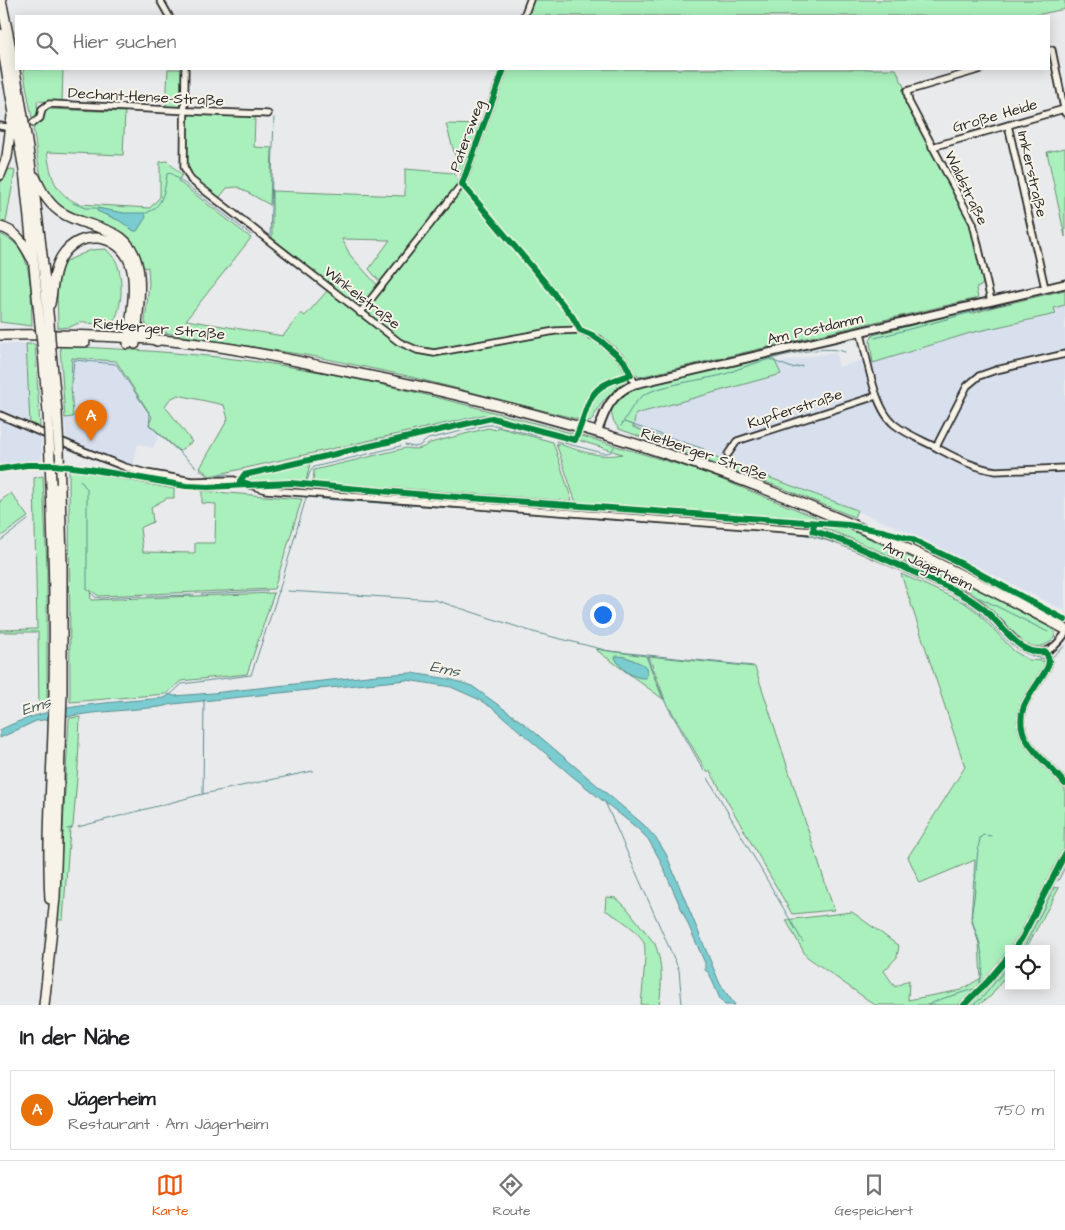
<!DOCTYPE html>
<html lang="de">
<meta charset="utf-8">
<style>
body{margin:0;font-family:"Architects Daughter",sans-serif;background:#f2f2f2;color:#202124}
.controls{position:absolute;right:15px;bottom:15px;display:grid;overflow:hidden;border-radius:0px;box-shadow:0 2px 12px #0003}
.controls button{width:45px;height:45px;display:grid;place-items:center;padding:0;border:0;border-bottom:1px solid #e0e0e0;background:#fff;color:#202124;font:25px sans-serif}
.you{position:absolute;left:602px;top:614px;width:18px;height:18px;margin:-12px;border:4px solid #fff;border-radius:50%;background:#1a73e8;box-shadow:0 0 0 8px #1a73e833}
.badge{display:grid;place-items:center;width:32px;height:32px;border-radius:50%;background:#ea580c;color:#fff;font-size:16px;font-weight:700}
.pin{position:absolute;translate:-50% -41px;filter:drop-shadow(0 1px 2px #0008)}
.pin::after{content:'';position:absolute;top:26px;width:18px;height:15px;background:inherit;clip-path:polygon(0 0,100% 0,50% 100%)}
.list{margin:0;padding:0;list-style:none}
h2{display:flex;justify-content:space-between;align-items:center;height:65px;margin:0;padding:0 20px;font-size:21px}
h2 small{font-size:16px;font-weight:400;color:#757577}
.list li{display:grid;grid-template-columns:32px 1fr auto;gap:15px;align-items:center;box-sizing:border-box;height:80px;margin:0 10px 10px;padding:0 10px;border:1px solid #e0e0e0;border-radius:0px}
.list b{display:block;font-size:19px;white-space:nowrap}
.list p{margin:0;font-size:16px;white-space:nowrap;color:#757577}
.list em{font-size:16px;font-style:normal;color:#757577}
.icon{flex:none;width:28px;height:28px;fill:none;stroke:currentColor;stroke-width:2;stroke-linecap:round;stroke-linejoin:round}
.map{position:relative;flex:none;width:1065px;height:1005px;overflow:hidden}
.search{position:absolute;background:#fff;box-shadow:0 2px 12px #0003;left:15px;right:15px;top:15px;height:55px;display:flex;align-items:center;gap:12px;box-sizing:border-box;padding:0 18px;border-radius:0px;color:#757577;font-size:19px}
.sheet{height:155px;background:#fff}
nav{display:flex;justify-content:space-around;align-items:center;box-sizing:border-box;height:70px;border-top:1px solid #e0e0e0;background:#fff;font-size:14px;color:#757577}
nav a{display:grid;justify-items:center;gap:2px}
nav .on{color:#ea580c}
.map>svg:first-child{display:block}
.built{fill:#d8e0ee}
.green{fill:#a9f0bc;stroke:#6a8e74}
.water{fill:#7accd0;stroke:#5a8c8e}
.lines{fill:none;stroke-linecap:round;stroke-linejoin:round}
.stream{stroke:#5a8c8e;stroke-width:1}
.minor-casing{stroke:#2b2b2b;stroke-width:9}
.tertiary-casing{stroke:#2b2b2b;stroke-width:11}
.primary-casing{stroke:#2b2b2b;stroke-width:12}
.trunk-casing{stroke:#2b2b2b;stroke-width:12}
.minor{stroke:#f7f3e8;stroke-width:5.5}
.tertiary{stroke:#f7f3e8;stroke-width:7}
.primary{stroke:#f7f3e8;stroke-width:9}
.trunk{stroke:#f7f3e8;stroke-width:9}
.trunk-bridge-casing{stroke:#2b2b2b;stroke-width:12;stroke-linecap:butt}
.trunk-bridge{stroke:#f7f3e8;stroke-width:9}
.cycleway-casing{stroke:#f7f3e8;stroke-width:9}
.cycleway{stroke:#00873e;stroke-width:6}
.labels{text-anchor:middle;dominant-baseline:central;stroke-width:4;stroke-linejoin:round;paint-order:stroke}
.street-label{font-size:15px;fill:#2b2b2b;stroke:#f7f3e8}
.water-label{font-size:16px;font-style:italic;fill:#435b5d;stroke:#f7f3e8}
</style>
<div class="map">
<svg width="1065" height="1005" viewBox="0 0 1065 1005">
<rect width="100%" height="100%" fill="#e9eaeb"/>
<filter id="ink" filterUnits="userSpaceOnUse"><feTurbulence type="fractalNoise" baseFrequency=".02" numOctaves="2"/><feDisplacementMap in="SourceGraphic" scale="10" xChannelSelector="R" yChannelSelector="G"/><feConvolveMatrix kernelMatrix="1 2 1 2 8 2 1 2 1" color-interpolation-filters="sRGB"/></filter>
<g filter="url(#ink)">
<path class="built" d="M1065,305v306l-161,-81 -120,-48 -151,-55 2,-13 145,-40 -4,-11 58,-11 2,1 3,14 33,-10 1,6 97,-30 85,-18 -1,-7z
M0,344h26l4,79 -30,-13z
M72,358l41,3 36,55 -2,8 12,12 -6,12 -15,-4 -5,21 -67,-25 -1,-22 8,-1 -2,-32z
M0,418l41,18 1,25 -42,5z"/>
<path class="green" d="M532,0h533v9l-34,7h-505z
M23,69h40l-1,33 -25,-1 1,13 -6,4z
M168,69h14l-1,38h-15z
M507,69h389l9,20 1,14 65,122 13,56 -3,5 -5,2 2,10 -339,79 -5,-5 -8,1 1,8 -24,20 -12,20 -2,1 -186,-47 -86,-18 -164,-26 -6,-5 -2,-4 4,-38 -1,-17 -6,1c-12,-57 -70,-38 -93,-74 -12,-19 -12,-46 -16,-67l8,-4 6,-14 78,3 -2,43 -76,-3c4,25 7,41 32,52l71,4 10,-11v-35l7,-1 15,14 -4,6 73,57 -65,82 97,16 18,-23 4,3 23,-26 32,25 104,-129z
M191,114l64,3 -1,30 18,1 -2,57 -32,-18 -11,1 -8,10c-8,-6 -18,-12 -25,-19 -11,-12 -6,-46 -6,-62z
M446,124l36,1 -20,55z
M1065,148v89l-18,-85z
M9,169l6,2 -9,51 -6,-1v-37z
M405,169l49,4 5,11 -78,99 -12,-14 21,-29 -48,-1 8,16 28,31 -17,22 -89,-70v-47l133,5z
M0,234c7,3 14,7 19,14 14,19 12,55 13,78l-32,-4z
M106,249c3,4 8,8 10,12 8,17 7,52 -6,65l-29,-4 -11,5 -12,1 -1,-41 4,-19 3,-6 27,-12z
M1065,290v15l-11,3 2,6 -86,19 -97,30 -3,-22 3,-6 95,-24 3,3 23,-7z
M26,344h9l5,83 -10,-4z
M60,346c83,4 167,9 249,24 90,16 178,40 266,64l-1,5 -83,-23 -8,-1 -273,61 -10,-8 28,-49 -4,-14 -46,-10 -8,4 -5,7 27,36 -13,9 -30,-27 3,-7 -36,-56 -44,-3 -1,27 2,32 -8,1z
M772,355l9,19 -145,40 -3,13 224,83 -3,7 -72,-29 -163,-59c-14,-17 -7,-27 10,-39z
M497,427l56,15 19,59 -259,-19 1,-12 92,-22c10,2 16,1 24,-5l58,-15 8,2z
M579,435l121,36 128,51 -252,-19 -20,-60c22,7 43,16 66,11l-44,-14z
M310,463l-4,19 -31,-2 -24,2 -3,-4z
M69,469l105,20v9h-7l-16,9 2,15 -13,6 3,24 52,1v-10h20l1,-39 -14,-1v-12l100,8 -28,90 -175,7 -9,-6 1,10 183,-7 -27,81 -66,7 -15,13 -96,8z
M43,476l4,93v138l-8,1 -1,-76h-38v-2l37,-1 -3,-151z
M11,493l17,24 -28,20v-36z
M818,526l30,3 98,44 106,55 3,5 -1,5c-9,10 -19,11 -31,4l-38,-39 -19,-14 -119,-52z
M901,574l64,29 12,9 37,39 15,9 15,1 1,6c-7,12 -22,36 -26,48 -7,26 32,56 46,74l-1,61 -45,85 -35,47 -17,17 -9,6h-83l-69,-49 -20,-36 66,-8 47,34 -2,11 -13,14 11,16 14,-7 -1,20 53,-10 20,-12 -2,-34 -8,-26 4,-58 -55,23 -12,-26 57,-90z
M595,649l51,7 17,43z
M649,656l106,11 79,243 -42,4 -82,-143 -3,1 -42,-72z
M80,717l-2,49 -5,60 -3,4 -7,90h-5l11,-202z
M1052,887l7,1 -30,55 -4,6h-7l7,-10z
M606,897l10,1 10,9 29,37c8,19 7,42 4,61h-18c1,-12 6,-54 3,-62 -7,-15 -26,-25 -39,-33z
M1009,960v11l-18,25 -13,9h-11z"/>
<path class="water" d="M97,208l27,5h21l1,4 -9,14h-3l-14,-10 -23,-10z
M616,656c7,0 11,1 17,4 11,5 16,5 13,18 -13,1 -25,-9 -31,-20z
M412,673l37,6 23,7 54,39 118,100 14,16 8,13 54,130 15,21h-10l-5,-6 -11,-26 -4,-3v-7l-46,-105 -11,-19 -11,-11 -65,-52 -78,-67 -16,-10 -27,-12 -44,-7 -21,2 -213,22 -13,3 -68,6 -56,8 -36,17v-8c49,-26 109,-27 164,-32l4,-2 1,-2 5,2 39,-3 164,-18z"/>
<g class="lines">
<path class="stream" d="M73,203l12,5h11
M146,213c17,-5 19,-24 21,-39l4,-1 80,62
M270,237l4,-119
M945,307l35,-8
M849,330l91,-21
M875,338c64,-16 126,-35 190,-50
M771,360l21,8 10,-2
M644,377l198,-46
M72,383l2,-23 42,4 34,51 -1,10 47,42
M624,422l80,27
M621,426c6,-10 13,-25 23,-31 16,-10 58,-15 78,-20 8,-2 14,-6 22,-8 24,-8 79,-24 101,-15
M556,441l47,12c6,0 9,0 11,-6
M405,445l9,2 5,-1 9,-7 59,-14h8l46,12
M200,470l9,7 19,-3
M242,472l241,-57h10l76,20
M80,480l7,9v100l8,8 5,1 41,-2
M307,481l3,-9 4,-5 87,-21
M307,489v-2
M312,489l157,12
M322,499l145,10
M475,501l98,7
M472,509l19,2
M577,509l57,4
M496,511l6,1
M510,512l6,1
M524,513l6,1
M639,513l69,5
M534,514h6
M569,516l8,1
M712,518l99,8
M597,519l111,7
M717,527l32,2
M816,528c29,9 57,22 85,34 39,17 74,29 104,61
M795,533c40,6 75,25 112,41 19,9 41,16 59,28 30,19 40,52 79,57
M0,541l28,-21
M277,591h3
M288,591l147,9 98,32 76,19 144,15
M201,594l66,-3
M147,596l47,-1
M977,598h3l68,34
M647,656l17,44 40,71
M1052,657l13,-11
M170,695l12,-11 69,-9 28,-84 27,-93
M708,778l95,164
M203,794l1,-94
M605,802l74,168 3,35
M78,827l125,-33 110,-23
M67,829l5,-1
M1058,881l7,-14
M1022,949l5,-8 27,-53
M928,1005l13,-6 36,-11c8,-17 7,-26 3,-44 -2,-9 -7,-17 -8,-26 -1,-6 1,-12 2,-19 2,-21 2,-41 6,-61l3,-3 8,1
M973,1005l10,-8 26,-32"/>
<g class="minor-casing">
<path id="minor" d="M160,0l9,16
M524,16l6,-16
M1049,50h3l13,63
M185,69l-1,98 7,13 208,162 18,8 17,3 121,-22 25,-1 19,9 25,22 11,23
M981,69l-74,22 2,11 64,121 18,78
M33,123l7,-5 2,-9 7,-5c73,3 145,8 219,10
M1008,125l37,163
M0,126l6,1
M932,147l132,-38
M360,313l102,-129 42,-115
M861,333c6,25 13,76 34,92 13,10 29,16 44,24 19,10 36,19 57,22l69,-3
M0,415l84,36 41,16 21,6 46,8 42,-1 32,10 547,41 30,10 120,53 18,12 40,40c20,12 31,6 44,-12
M936,447l31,-61 12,-10 17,-6 69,-16
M728,454l9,-13 139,-45
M1046,652l3,8 -1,6c-7,14 -18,26 -24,40 -13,35 23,54 41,78
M1014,949l8,-11 43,-84
M964,1005l24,-24 21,-25"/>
</g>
<g class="tertiary-casing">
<path id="tertiary" d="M597,433c8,-23 14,-40 38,-49l430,-100"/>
</g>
<g class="primary-casing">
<path id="primary" d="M0,335c71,-1 142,1 213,11 44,6 88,16 132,25 172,33 343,83 504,152 74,31 145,68 216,106
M43,341l42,1
M44,1005l4,-37"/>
</g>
<g class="trunk-casing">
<path id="trunk" d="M1,0c23,107 38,214 48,323
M0,34l24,136 16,154
M0,175l7,-18 5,-41
M35,177c6,13 12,25 24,34 30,21 71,11 79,57 4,20 -1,55 -3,76
M0,227c17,4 24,17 32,32
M50,304c3,-16 3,-34 12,-48 17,-27 57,-23 68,7 8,23 0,57 -2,81
M137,325l9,11 11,5
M51,352l6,60
M43,353l5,59
M50,899c-3,-56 1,-111 3,-167 3,-83 1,-165 -2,-248
M48,968l7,-71 7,-205v-128l-3,-113"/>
</g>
<use href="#minor" class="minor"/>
<use href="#tertiary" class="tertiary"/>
<use href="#primary" class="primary"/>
<use href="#trunk" class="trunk"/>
<g class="trunk-bridge-casing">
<path id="trunk-bridge" d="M49,323l2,29
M40,324l3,29
M48,412l3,72
M57,412l2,39"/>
</g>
<use href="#trunk-bridge" class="trunk-bridge"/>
<g class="cycleway-casing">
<path id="cycleway" d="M0,469l27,-4h28l34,4 97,17 22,1 82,-4 126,11 432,31 34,6 29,8 49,24 105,57
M249,484l-9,-3 4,-6 243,-56 5,-1 83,22c17,-39 8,-53 56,-65l-7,-14 -22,-19 -10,-7 -12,-5 -8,-14 -24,-30 -86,-102 42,-115
M814,523l-1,8c33,9 64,25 96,39 24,11 50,20 71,36 21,15 36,50 66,46l3,8 -1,6c-7,14 -18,26 -24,40 -13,35 23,54 41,78
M1014,949l8,-11 43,-84
M964,1005l24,-24 21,-25"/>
</g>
<use href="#cycleway" class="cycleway"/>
</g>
</g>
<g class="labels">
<g class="street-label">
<text transform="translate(146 97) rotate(3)">Dechant-Hense-Straße</text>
<text transform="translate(995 116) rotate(-16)">Große Heide</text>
<text transform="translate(467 136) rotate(-70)">Patersweg</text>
<text transform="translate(1032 174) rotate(77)">Imkerstraße</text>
<text transform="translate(966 188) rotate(64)">Waldstraße</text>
<text transform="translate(362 298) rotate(38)">Winkelstraße</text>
<text transform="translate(159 329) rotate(5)">Rietberger Straße</text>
<text transform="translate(815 329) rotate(-13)">Am Postdamm</text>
<text transform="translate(795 409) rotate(-18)">Kupferstraße</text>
<text transform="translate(704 454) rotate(19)">Rietberger Straße</text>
<text transform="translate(928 566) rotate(25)">Am Jägerheim</text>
</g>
<g class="water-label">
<text transform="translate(445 669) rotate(12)">Ems</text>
<text transform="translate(36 706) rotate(-17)">Ems</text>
</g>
</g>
</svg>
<div class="controls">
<button><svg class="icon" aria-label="locate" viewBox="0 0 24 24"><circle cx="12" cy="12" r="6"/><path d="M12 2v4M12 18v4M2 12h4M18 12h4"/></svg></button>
</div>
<div class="you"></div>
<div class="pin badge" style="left:91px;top:441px;background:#e8710a">A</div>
<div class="search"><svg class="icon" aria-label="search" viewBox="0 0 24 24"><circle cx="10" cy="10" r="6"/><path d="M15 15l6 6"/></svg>Hier suchen</div>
</div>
<section class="sheet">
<h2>In der Nähe<small></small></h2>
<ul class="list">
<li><span class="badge" style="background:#e8710a">A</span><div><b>Jägerheim</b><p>Restaurant · Am Jägerheim</p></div><em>750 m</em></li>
</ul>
</section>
<nav>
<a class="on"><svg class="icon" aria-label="map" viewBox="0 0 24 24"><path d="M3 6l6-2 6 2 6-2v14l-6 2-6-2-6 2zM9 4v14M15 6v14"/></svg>Karte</a>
<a><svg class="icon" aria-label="directions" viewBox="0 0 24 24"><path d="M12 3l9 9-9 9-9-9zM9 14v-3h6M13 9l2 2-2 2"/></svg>Route</a>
<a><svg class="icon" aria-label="saved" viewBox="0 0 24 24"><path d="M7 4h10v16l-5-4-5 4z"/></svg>Gespeichert</a>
</nav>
